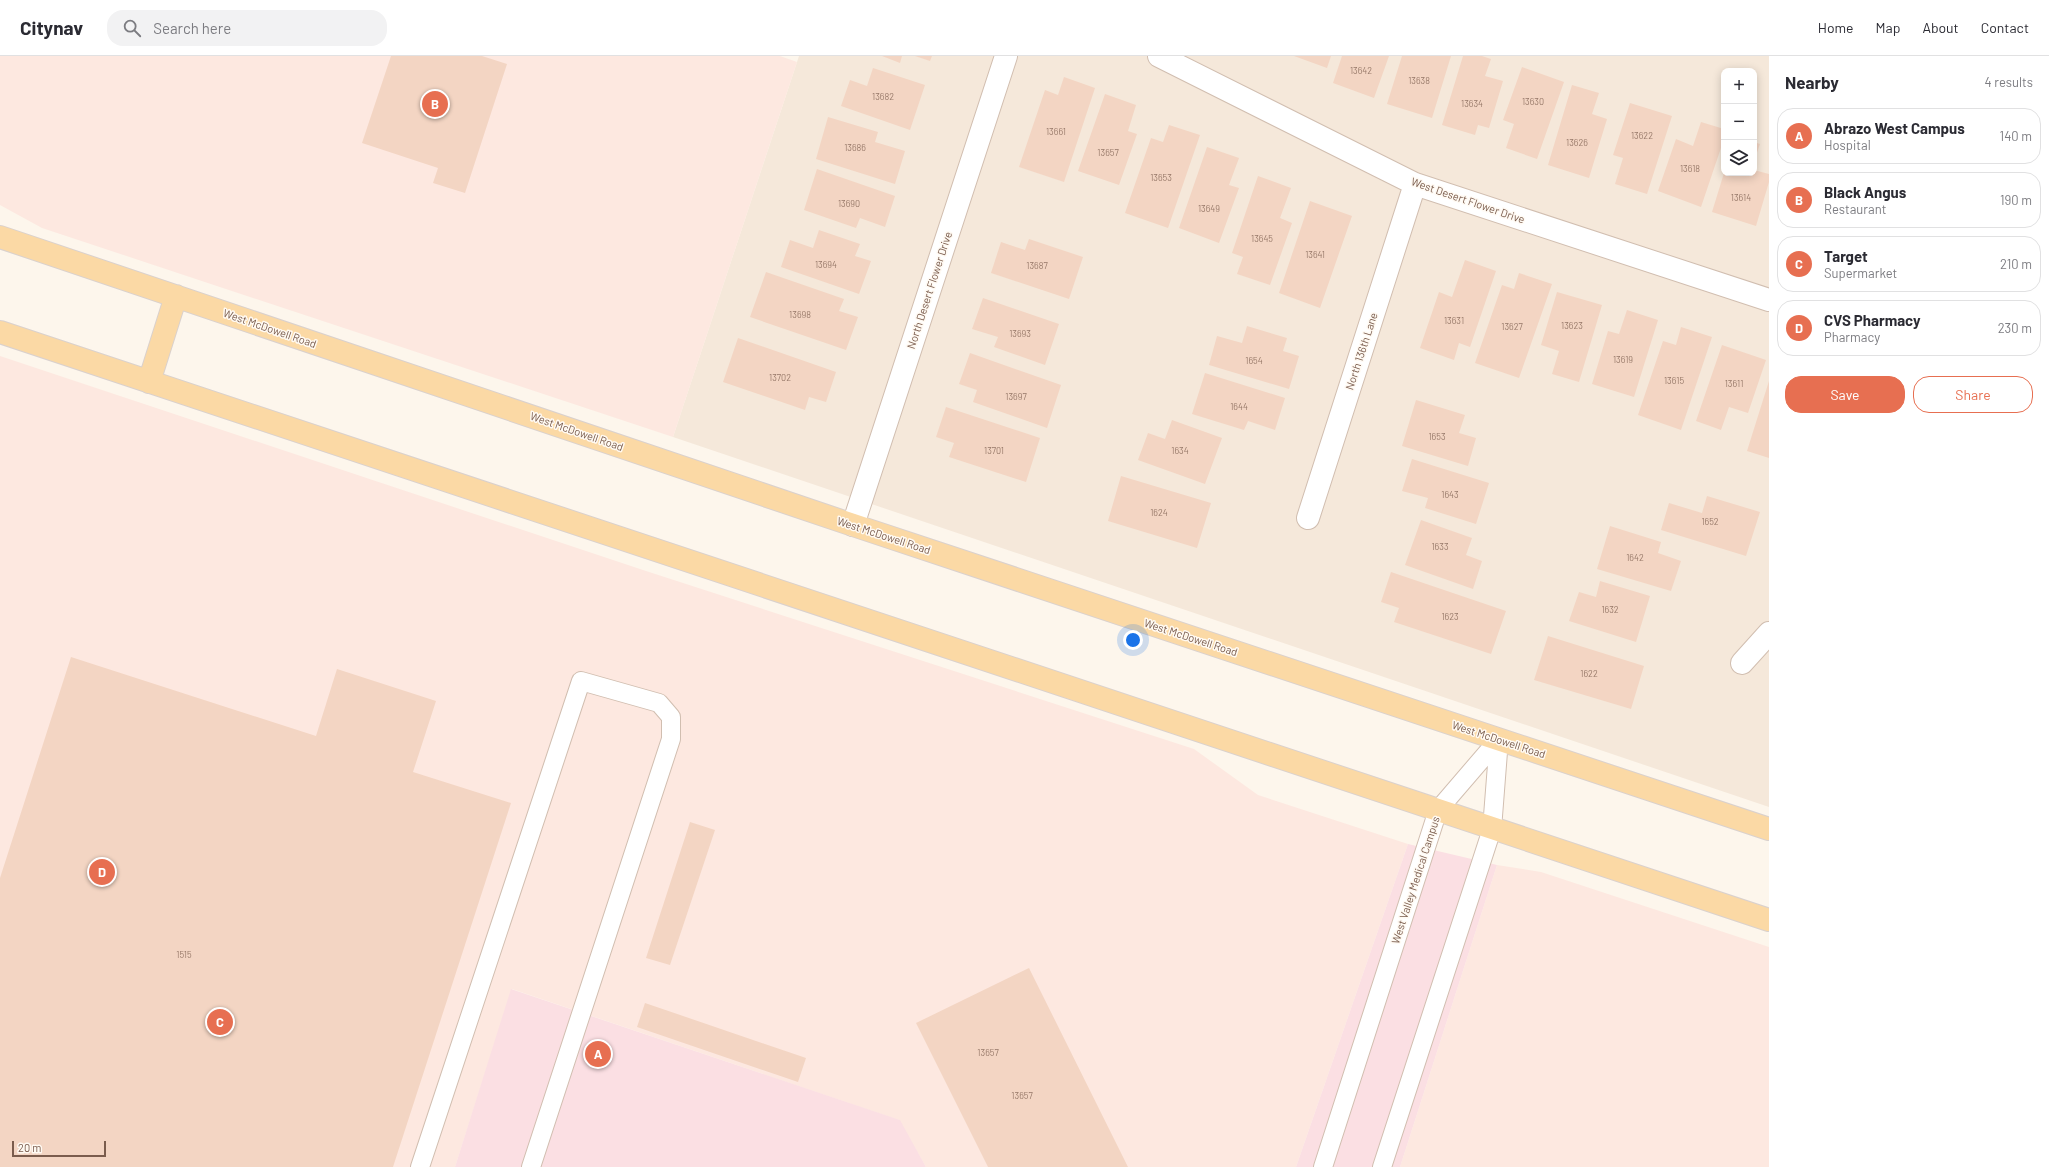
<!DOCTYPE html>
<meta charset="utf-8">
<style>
body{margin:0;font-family:Barlow,sans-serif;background:#f2f2f3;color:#2b2b33}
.controls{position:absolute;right:12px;top:12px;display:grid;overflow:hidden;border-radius:8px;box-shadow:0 2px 10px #0003}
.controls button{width:36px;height:36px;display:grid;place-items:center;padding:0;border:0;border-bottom:1px solid #e1e1e2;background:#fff;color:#2b2b33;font:20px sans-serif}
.scale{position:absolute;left:12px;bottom:10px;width:94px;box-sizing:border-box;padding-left:4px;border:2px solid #7a5c4d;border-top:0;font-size:11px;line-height:14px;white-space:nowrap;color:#7a5c4d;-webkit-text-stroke:3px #fffaf3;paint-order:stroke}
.you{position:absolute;left:1133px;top:584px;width:14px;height:14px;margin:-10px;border:3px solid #fff;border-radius:50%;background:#1a73e8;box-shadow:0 0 0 6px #1a73e833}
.badge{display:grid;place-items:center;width:26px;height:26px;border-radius:50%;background:#e76f51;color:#fff;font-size:13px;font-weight:700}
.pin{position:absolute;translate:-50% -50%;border:2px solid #fff;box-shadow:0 1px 4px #0006}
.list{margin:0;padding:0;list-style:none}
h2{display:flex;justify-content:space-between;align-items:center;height:52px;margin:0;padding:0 16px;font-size:17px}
h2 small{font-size:13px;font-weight:400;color:#7c7c81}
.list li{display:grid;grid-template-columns:26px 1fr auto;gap:12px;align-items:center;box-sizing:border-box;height:56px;margin:0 8px 8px;padding:0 8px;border:1px solid #e1e1e2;border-radius:16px}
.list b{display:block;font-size:15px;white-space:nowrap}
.list p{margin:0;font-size:13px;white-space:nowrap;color:#7c7c81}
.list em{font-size:13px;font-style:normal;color:#7c7c81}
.actions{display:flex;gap:8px;padding:12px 16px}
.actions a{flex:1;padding:9px 0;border:1px solid #e76f51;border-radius:16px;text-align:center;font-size:14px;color:#e76f51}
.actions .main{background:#e76f51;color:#fff}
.icon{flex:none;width:22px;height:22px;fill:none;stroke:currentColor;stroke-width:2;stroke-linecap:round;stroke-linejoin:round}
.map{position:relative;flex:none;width:1769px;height:1111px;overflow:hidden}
header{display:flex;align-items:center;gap:24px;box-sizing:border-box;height:56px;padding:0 20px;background:#fff;border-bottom:1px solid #e1e1e2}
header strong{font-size:19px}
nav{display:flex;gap:22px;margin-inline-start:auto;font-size:14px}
.search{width:280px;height:36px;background:#f2f2f3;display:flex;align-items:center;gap:10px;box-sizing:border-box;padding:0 14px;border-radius:16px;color:#7c7c81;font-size:15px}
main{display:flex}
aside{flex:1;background:#fff}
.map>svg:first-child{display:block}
.residential{fill:#f5e8da;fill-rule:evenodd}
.commercial{fill:#fde8e0}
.medical{fill:#fbdfe3}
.building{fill:#f3d5c3}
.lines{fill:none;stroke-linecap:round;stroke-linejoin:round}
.service-casing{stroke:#d1beb0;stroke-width:20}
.minor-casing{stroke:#d1beb0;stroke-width:24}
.primary-casing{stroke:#dad1cd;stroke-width:24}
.service{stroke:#fff;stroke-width:18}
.minor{stroke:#fff;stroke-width:22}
.primary{stroke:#fbd9a5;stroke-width:22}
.labels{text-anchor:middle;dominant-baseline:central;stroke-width:3;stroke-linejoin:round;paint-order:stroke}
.number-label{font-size:9px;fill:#987a6a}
.street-label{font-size:11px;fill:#7a5c4d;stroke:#fffaf3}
</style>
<header>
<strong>Citynav</strong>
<div class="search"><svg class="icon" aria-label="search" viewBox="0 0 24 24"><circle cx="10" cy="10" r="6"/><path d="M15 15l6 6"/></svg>Search here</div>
<nav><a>Home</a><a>Map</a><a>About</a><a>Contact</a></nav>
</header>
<main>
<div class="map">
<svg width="1769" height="1111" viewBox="0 0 1769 1111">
<rect width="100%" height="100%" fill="#fdf6ec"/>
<path class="residential" d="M799,0h970v751l-1096,-370zM1724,15h30v102h-30z"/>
<path class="commercial" d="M0,0h780l17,6 -124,375 -631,-209 -42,-23z
M0,300l646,215 548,178 64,46 150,49 -112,323h-370l-27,-47 -387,-131 -57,178h-455z
M1497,809l44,7 228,75v220h-369z"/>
<path class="medical" d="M1408,788l89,21 -97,302h-104z
M511,933l389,131 26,47h-471z"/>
<path class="building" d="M391,0h91l25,8 -42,129 -32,-10 5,-15 -76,-25z
M882,0h20l-2,7z
M915,0h17l-2,5z
M1294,0h37l-4,12z
M1342,0h47l-15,42 -41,-15z
M1402,0h49l-19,62 -45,-14z
M1463,0h19l9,3 -6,17 18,5 -14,47 -11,-3 -3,10 -33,-10z
M1522,11l42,15 -27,77 -31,-11 8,-24 -11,-4z
M873,12l52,17 -15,45 -69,-24 9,-26 17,6z
M1064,21l31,11 -31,94 -45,-15 26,-77 13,5z
M1572,29l27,8 -7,21 15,5 -18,59 -41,-13z
M1105,38l31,11 -8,26 9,3 -18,51 -41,-14z
M1630,47l42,13 -25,78 -32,-10 8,-26 -10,-3z
M828,61l50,15 -3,10 30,9 -10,33 -79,-25z
M1701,66l23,7v10l-23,68 -43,-16 18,-52 17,7z
M1169,69l31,10 -32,93 -43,-15 26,-75 12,4z
M1754,86l6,2 -6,17z
M1207,91l32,11 -10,27 10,3 -20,55 -40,-15z
M817,113l78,27 -10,31 -25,-9 -4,10 -52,-18z
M1754,114l15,4v8l-13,44 -44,-14 12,-39h30z
M1258,120l33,12 -11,30 12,5 -22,62 -33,-11 6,-17 -11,-4z
M1310,145l42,15 -32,92 -41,-15z
M819,174l41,14 -5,12 16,5 -12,33 -78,-27 9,-27 23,8z
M1029,183l54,18 -14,42 -78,-26 10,-31 24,8z
M1465,204l31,11 -26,76 -11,-4 -5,17 -34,-12 19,-56 13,5z
M766,216l78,27 -5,12 19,6 -12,33 -96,-33z
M1519,217l33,11 -33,94 -44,-15 27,-78 12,4z
M1557,236l45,13 -23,77 -27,-8 7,-23 -18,-6z
M983,242l76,26 -14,41 -51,-18 4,-10 -26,-8z
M1627,254l31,10 -24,77 -42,-13 16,-53 11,3z
M1247,270l40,12 -4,13 16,5 -10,33 -80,-24 8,-29 25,7z
M1681,271l31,10 -31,93 -43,-15 25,-74 13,4z
M738,282l98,34 -10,30 -17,-5 -4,13 -82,-28z
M1722,289l44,15 -18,53 -19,-6 -8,23 -25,-9z
M970,297l91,32 -14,43 -74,-26 4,-12 -18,-6z
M1205,317l80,25 -10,32 -27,-9 -4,9 -52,-16z
M1769,325v77l-22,-7z
M1416,344l49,15 -6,18 17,5 -8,28 -66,-20z
M946,351l94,31 -14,44 -77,-25 5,-14 -18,-6z
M1172,364l50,18 -17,46 -67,-24 10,-27 17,6z
M1412,403l77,24 -13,41 -51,-16 3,-10 -26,-7z
M1121,420l90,27 -14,45 -89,-27z
M1707,440l53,16 -14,44 -85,-26 8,-27 33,10z
M1421,464l51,18 -6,17 16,6 -9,28 -68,-24z
M1610,470l51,16 -3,11 23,8 -10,30 -74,-22z
M1391,516l115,39 -15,43 -97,-32 5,-14 -18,-6z
M1600,525l50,15 -14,46 -67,-21 10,-29 17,5z
M1548,580l96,30 -13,43 -97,-29z
M71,601l245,79 21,-67 99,32 -23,71 98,31 -118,364h-393v-289z
M690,766l25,8 -45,135 -24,-7z
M1029,912l99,199h-140l-72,-144z
M645,947l161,55 -8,24 -161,-55z"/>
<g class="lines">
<g class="service-casing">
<path id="service" d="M420,1111l161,-486 78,22 12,14v22l-140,428
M1323,1111l115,-357 61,-71
M1382,1111l110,-338 7,-90"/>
</g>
<g class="minor-casing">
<path id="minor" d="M1159,0l256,128 354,116
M1308,462l107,-334
M853,469l153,-469
M1742,607l27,-30"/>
</g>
<g class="primary-casing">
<path id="primary" d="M0,181l853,288 916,304
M0,276l1769,588
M149,326l27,-86"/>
</g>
<use href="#service" class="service"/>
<use href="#minor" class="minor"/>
<use href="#primary" class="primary"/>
</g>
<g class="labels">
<g class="number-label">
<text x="1361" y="14">13642</text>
<text x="1419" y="24">13638</text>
<text x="883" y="40">13682</text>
<text x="1533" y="45">13630</text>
<text x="1472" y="47">13634</text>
<text x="1056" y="75">13661</text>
<text x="1642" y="79">13622</text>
<text x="1577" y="86">13626</text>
<text x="855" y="91">13686</text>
<text x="1108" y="96">13657</text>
<text x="1690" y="112">13618</text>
<text x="1161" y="121">13653</text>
<text x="1741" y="141">13614</text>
<text x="849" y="147">13690</text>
<text x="1209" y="152">13649</text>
<text x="1262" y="182">13645</text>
<text x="1315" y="198">13641</text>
<text x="826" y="208">13694</text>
<text x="1037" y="209">13687</text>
<text x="800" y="258">13698</text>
<text x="1454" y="264">13631</text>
<text x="1572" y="269">13623</text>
<text x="1512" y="270">13627</text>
<text x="1020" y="277">13693</text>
<text x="1623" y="303">13619</text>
<text x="1254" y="304">1654</text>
<text x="780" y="321">13702</text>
<text x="1674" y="324">13615</text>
<text x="1734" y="327">13611</text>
<text x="1016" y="340">13697</text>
<text x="1239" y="350">1644</text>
<text x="1437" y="380">1653</text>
<text x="994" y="394">13701</text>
<text x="1180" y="394">1634</text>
<text x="1450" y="438">1643</text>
<text x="1159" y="456">1624</text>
<text x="1710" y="465">1652</text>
<text x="1440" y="490">1633</text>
<text x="1635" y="501">1642</text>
<text x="1610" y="553">1632</text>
<text x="1450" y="560">1623</text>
<text x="1589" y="617">1622</text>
<text x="184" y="898">1515</text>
<text x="988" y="996">13657</text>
<text x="1022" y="1039">13657</text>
</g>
<g class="street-label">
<text transform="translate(1468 144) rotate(19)">West Desert Flower Drive</text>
<text transform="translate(929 234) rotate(-72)">North Desert Flower Drive</text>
<text transform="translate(270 272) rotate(19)">West McDowell Road</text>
<text transform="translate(1361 295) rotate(-72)">North 136th Lane</text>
<text transform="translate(577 375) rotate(19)">West McDowell Road</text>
<text transform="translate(884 479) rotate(18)">West McDowell Road</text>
<text transform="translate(1191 581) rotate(18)">West McDowell Road</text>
<text transform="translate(1499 683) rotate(18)">West McDowell Road</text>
<text transform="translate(1415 824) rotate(-72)">West Valley Medical Campus</text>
</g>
</g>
</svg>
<div class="controls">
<button>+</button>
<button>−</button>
<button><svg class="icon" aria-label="layers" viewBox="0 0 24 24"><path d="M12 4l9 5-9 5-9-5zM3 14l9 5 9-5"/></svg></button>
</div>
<div class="scale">20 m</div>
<div class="you"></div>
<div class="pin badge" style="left:598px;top:998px">A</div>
<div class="pin badge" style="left:435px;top:48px">B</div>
<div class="pin badge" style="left:220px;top:966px">C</div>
<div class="pin badge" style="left:102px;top:816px">D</div>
</div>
<aside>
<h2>Nearby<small>4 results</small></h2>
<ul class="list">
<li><span class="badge">A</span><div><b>Abrazo West Campus</b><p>Hospital</p></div><em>140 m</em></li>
<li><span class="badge">B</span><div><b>Black Angus</b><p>Restaurant</p></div><em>190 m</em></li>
<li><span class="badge">C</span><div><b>Target</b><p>Supermarket</p></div><em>210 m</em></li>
<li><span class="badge">D</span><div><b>CVS Pharmacy</b><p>Pharmacy</p></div><em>230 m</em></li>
</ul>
<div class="actions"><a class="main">Save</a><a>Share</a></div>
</aside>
</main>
